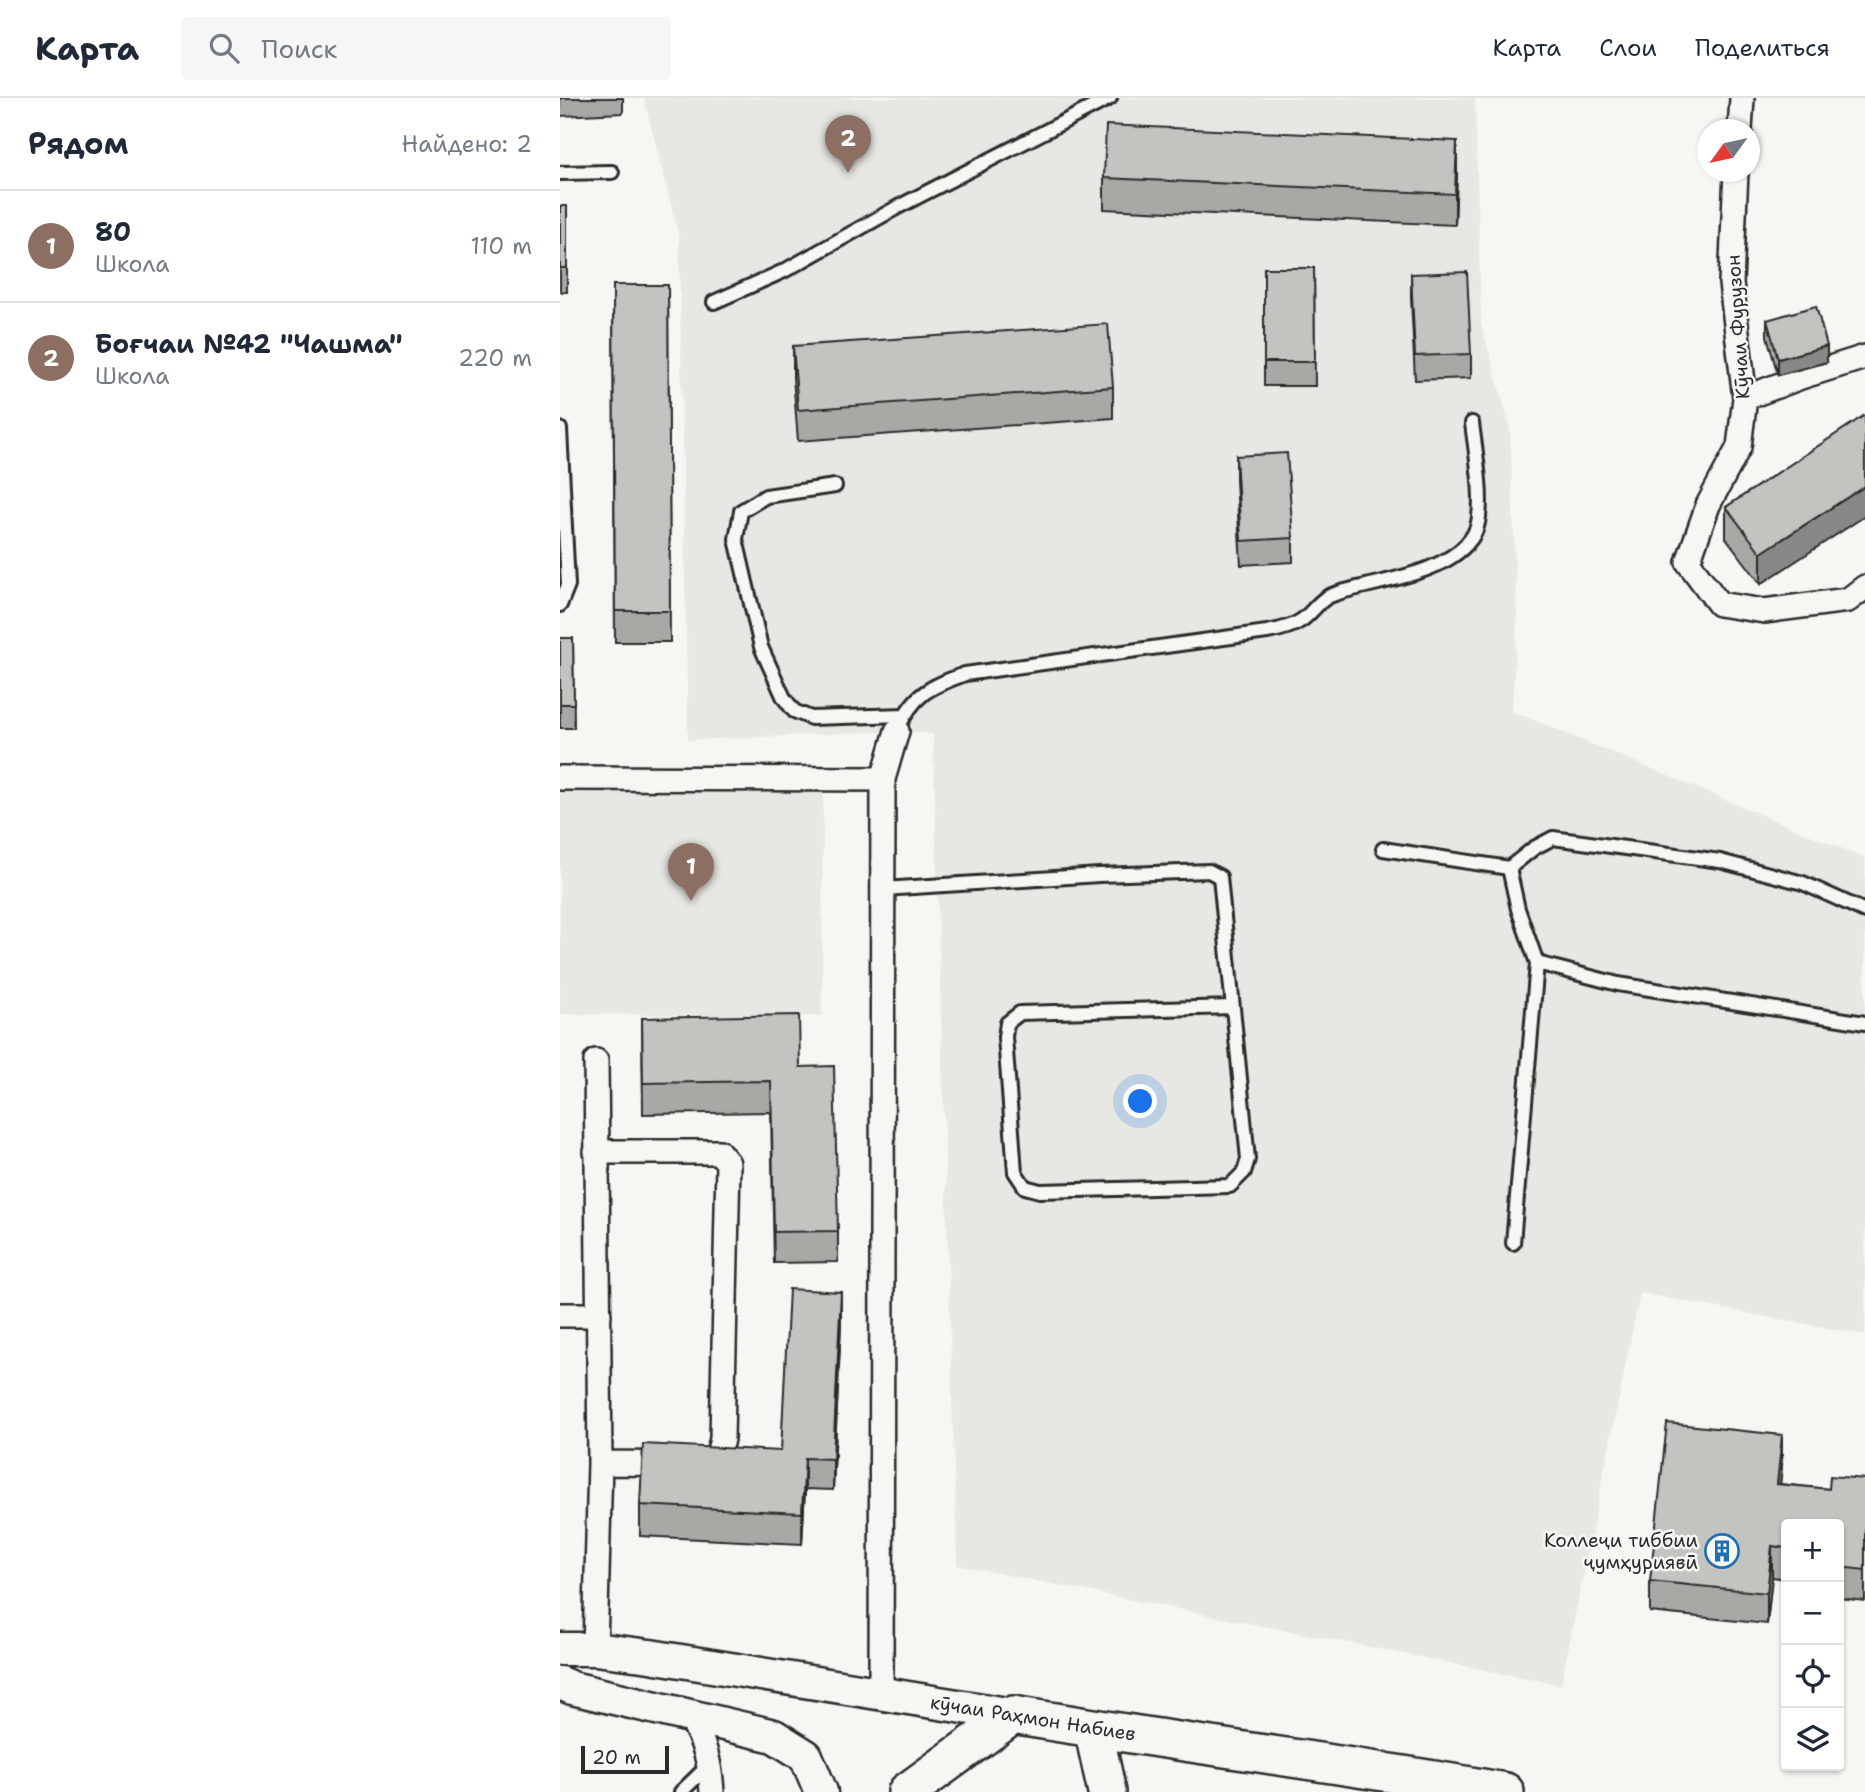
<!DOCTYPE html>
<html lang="ru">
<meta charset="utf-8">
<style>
body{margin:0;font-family:"Shantell Sans",sans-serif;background:#f6f6f7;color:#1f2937}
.controls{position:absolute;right:21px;bottom:21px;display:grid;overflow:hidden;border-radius:7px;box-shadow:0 2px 5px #0004}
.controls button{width:63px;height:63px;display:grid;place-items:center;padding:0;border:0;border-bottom:2px solid #e0e1e3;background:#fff;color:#1f2937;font:35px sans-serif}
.compass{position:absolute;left:1137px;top:21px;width:63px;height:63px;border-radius:50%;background:#fff;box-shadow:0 2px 5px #0004;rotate:237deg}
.scale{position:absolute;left:21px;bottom:18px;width:88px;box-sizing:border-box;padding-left:7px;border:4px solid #2b2b2b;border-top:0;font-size:19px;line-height:24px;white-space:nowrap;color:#2b2b2b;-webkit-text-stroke:5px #f6f6f2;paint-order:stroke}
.you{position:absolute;left:581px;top:1004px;width:24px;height:24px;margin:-18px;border:5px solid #fff;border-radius:50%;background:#1a73e8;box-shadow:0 0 0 10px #1a73e833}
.badge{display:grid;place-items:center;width:46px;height:46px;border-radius:50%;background:#b45309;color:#fff;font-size:23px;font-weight:700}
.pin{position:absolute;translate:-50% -58px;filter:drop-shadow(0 2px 4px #0008)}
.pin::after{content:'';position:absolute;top:37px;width:24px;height:21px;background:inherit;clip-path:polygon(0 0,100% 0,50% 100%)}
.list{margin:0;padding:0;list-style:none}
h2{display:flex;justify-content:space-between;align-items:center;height:91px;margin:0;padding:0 28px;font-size:30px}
h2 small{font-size:23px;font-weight:400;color:#747a83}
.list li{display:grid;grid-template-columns:46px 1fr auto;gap:21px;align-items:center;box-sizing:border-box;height:112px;padding:0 28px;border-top:2px solid #e0e1e3}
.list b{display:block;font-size:26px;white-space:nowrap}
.list p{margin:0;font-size:23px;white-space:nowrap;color:#747a83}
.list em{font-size:23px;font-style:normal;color:#747a83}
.icon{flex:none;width:38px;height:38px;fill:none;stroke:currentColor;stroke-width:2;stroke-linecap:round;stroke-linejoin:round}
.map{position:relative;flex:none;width:1305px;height:1694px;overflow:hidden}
header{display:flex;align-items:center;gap:42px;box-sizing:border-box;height:98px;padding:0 35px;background:#fff;border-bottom:2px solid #e0e1e3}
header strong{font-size:33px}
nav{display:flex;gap:38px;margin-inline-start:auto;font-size:24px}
.search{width:490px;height:63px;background:#f6f6f7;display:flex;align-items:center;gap:18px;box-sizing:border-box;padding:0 24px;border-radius:7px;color:#747a83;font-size:26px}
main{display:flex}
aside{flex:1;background:#fff}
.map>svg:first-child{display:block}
.built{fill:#e7e7e3}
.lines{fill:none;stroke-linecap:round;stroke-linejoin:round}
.lane-casing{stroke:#2b2b2b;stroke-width:18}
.street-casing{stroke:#2b2b2b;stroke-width:28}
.secondary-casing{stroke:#2b2b2b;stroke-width:37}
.primary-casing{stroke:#2b2b2b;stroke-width:42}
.lane{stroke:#f6f6f2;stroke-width:12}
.street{stroke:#f6f6f2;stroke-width:23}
.secondary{stroke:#f6f6f2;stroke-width:32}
.primary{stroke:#f6f6f2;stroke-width:37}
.wall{fill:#a8a8a5;stroke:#2b2b2b;stroke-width:2}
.shaded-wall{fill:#888886;stroke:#2b2b2b;stroke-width:2}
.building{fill:#c3c3c0;stroke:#2b2b2b;stroke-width:2}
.labels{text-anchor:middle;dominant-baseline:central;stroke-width:5;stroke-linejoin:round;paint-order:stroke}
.street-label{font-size:19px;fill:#2b2b2b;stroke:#f6f6f2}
.poi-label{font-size:19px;fill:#2b2b2b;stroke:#f6f6f2;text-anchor:end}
</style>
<header>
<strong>Карта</strong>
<div class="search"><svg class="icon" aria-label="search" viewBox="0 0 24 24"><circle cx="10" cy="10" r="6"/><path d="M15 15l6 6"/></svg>Поиск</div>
<nav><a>Карта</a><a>Слои</a><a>Поделиться</a></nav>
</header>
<main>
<aside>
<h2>Рядом<small>Найдено: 2</small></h2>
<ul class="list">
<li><span class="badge" style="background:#8d6e63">1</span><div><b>80</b><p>Школа</p></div><em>110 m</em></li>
<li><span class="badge" style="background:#8d6e63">2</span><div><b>Боғчаи №42 &quot;Чашма&quot;</b><p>Школа</p></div><em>220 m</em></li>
</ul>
</aside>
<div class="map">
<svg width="1305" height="1694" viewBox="0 0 1305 1694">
<rect width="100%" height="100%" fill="#f6f6f2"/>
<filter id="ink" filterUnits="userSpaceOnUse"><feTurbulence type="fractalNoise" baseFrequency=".0143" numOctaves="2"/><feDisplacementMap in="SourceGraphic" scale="14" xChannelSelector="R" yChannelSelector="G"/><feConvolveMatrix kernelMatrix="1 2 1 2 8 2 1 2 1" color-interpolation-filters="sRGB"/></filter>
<g filter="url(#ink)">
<path class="built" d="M84,0h831l6,226 29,103 7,195 -5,89 353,147v477l-225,-42 -79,392 -604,-120 -24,-831 -36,-3 -209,9 -9,-504z
M0,689l263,1 -1,228 -262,-2z"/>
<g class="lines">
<g class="lane-casing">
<path id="lane" d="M0,75l52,-1
M154,204l70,-31 114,-64 212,-109
M0,331l8,156 -8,20
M275,388l-69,10 -25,15 -5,28 25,108 23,51 10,13 17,7 93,-3
M337,633c16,-37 32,-44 68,-57l302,-42c12,-2 25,-5 35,-12 12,-9 18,-22 33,-26 40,-13 116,-19 139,-60 13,-23 1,-84 -2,-111
M823,751l126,19
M323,791l216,-14 110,-4 11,6 28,282 -4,13 -14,14 -190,5 -15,-4 -10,-15 -10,-135 2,-14 13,-10 213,-6
M1305,813l-62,-28 -83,-22 -167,-23 -19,10 -25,20 9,41 19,54 81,21 247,39
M953,1145l24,-280
M121,1694l29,-28"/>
</g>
<g class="street-casing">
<path id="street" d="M1180,32l2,-32
M1176,74l-5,111 14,115 -6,49 -31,58 -20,57 31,42 45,7 84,-11 17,-13
M1185,300l56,-21 64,-20
M0,680l323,1
M36,963l4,402
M0,1217h39
M35,1551l5,-186 106,1 12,-9 4,-16 6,-276 -9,-11h-123
M321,1595l2,-914 14,-48
M129,1616c15,29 21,45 23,78"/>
</g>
<g class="secondary-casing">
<path id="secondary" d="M0,1551h35l55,7 363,59
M0,1585l12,5 202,48 32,20 15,36"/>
</g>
<g class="primary-casing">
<path id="primary" d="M533,1630l14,64
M347,1694l106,-77c164,28 329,48 492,77"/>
</g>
<use href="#lane" class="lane"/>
<use href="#street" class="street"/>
<use href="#secondary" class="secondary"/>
<use href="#primary" class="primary"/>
</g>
<path class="wall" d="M0,0h63v15l-63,3z
M897,73l-2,54 -351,-16v-31z
M0,108h7v86h-7z
M704,170h50l1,118h-51z
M851,176l60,80v24l-56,2 -4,-82z
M53,187h55l2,357h-55z
M1207,222l60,42 -49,13 -11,-39z
M233,248l320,41v31l-315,23 -5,-64z
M1305,317l-104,169 -35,-46v-31z
M676,358l57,82v24l-52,3 -5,-85z
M0,540h13l1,90h-14z
M82,920l158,49 38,164v31l-64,1 -3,-151 -128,2z
M281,1225l-8,167 -28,-1 -3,55 -162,-8v-31l141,-54z
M1222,1368l-2,18 49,5 36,-10v122l-26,-3v-74h-53v55l-14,-2 -5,47 -117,-12v-31z"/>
<path class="shaded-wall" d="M897,43v30l-2,54v-31z
M1267,248v16l-49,13v-16z
M1305,388v30l-104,68v-31z
M281,1194v31l-8,167v-31z
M1222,1337v31l-5,49v-31z
M245,1360v31l-3,55v-31z
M1212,1448v31l-5,47v-31z"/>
<path class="building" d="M546,27l351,16 -2,53 -351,-16z
M0,108h7v62h-7z
M704,170h50l1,94h-51z
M907,174l4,82 -56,2 -4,-82z
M53,187h55l2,326h-55z
M1256,208l11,40 -49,13 -11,-39z
M548,226l5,63 -315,23 -5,-64z
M1305,317v71l-104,67 -35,-46z
M727,355l6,85 -52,3 -5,-85z
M0,540h13l1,66h-14z
M239,917l1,52 34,-1 4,165 -64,1 -3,-151 -128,2 -1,-65z
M229,1191l52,3 -8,167 -28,-1 -3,55 -162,-8 3,-61 138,7z
M1107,1325l115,12 -5,49 52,5 1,-13 35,3v91l-26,-3v-43h-53v24l-14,-2 -5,47 -117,-12z"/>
</g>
<defs>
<g id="building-ring" transform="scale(1.75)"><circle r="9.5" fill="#f6f6f2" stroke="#1f6fb2" stroke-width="1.5"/><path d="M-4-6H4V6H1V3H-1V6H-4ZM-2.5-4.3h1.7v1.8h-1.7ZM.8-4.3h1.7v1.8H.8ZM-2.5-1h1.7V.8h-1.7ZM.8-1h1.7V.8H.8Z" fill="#1f6fb2"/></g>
</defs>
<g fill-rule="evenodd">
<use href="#building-ring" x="1162" y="1453"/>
</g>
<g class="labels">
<g class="street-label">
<text transform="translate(1178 229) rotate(-94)">Кӯчаи Фурузон</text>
<text transform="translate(473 1620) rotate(9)">кӯчаи Раҳмон Набиев</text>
</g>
<g class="poi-label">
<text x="1138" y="1442">Коллеҷи тиббии<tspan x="1138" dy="22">ҷумҳуриявӣ</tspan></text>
</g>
</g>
</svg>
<div class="controls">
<button>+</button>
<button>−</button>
<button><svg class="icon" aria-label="locate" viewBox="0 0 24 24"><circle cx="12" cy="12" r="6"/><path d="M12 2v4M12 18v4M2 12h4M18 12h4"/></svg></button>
<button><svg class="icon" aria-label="layers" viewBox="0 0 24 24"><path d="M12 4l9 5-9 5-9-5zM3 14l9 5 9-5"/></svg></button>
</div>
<svg class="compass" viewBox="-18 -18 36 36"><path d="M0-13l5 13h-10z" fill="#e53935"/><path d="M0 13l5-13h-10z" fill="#747a83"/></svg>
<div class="scale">20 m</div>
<div class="you"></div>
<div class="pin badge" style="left:131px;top:803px;background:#8d6e63">1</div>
<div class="pin badge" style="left:288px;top:75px;background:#8d6e63">2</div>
</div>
</main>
